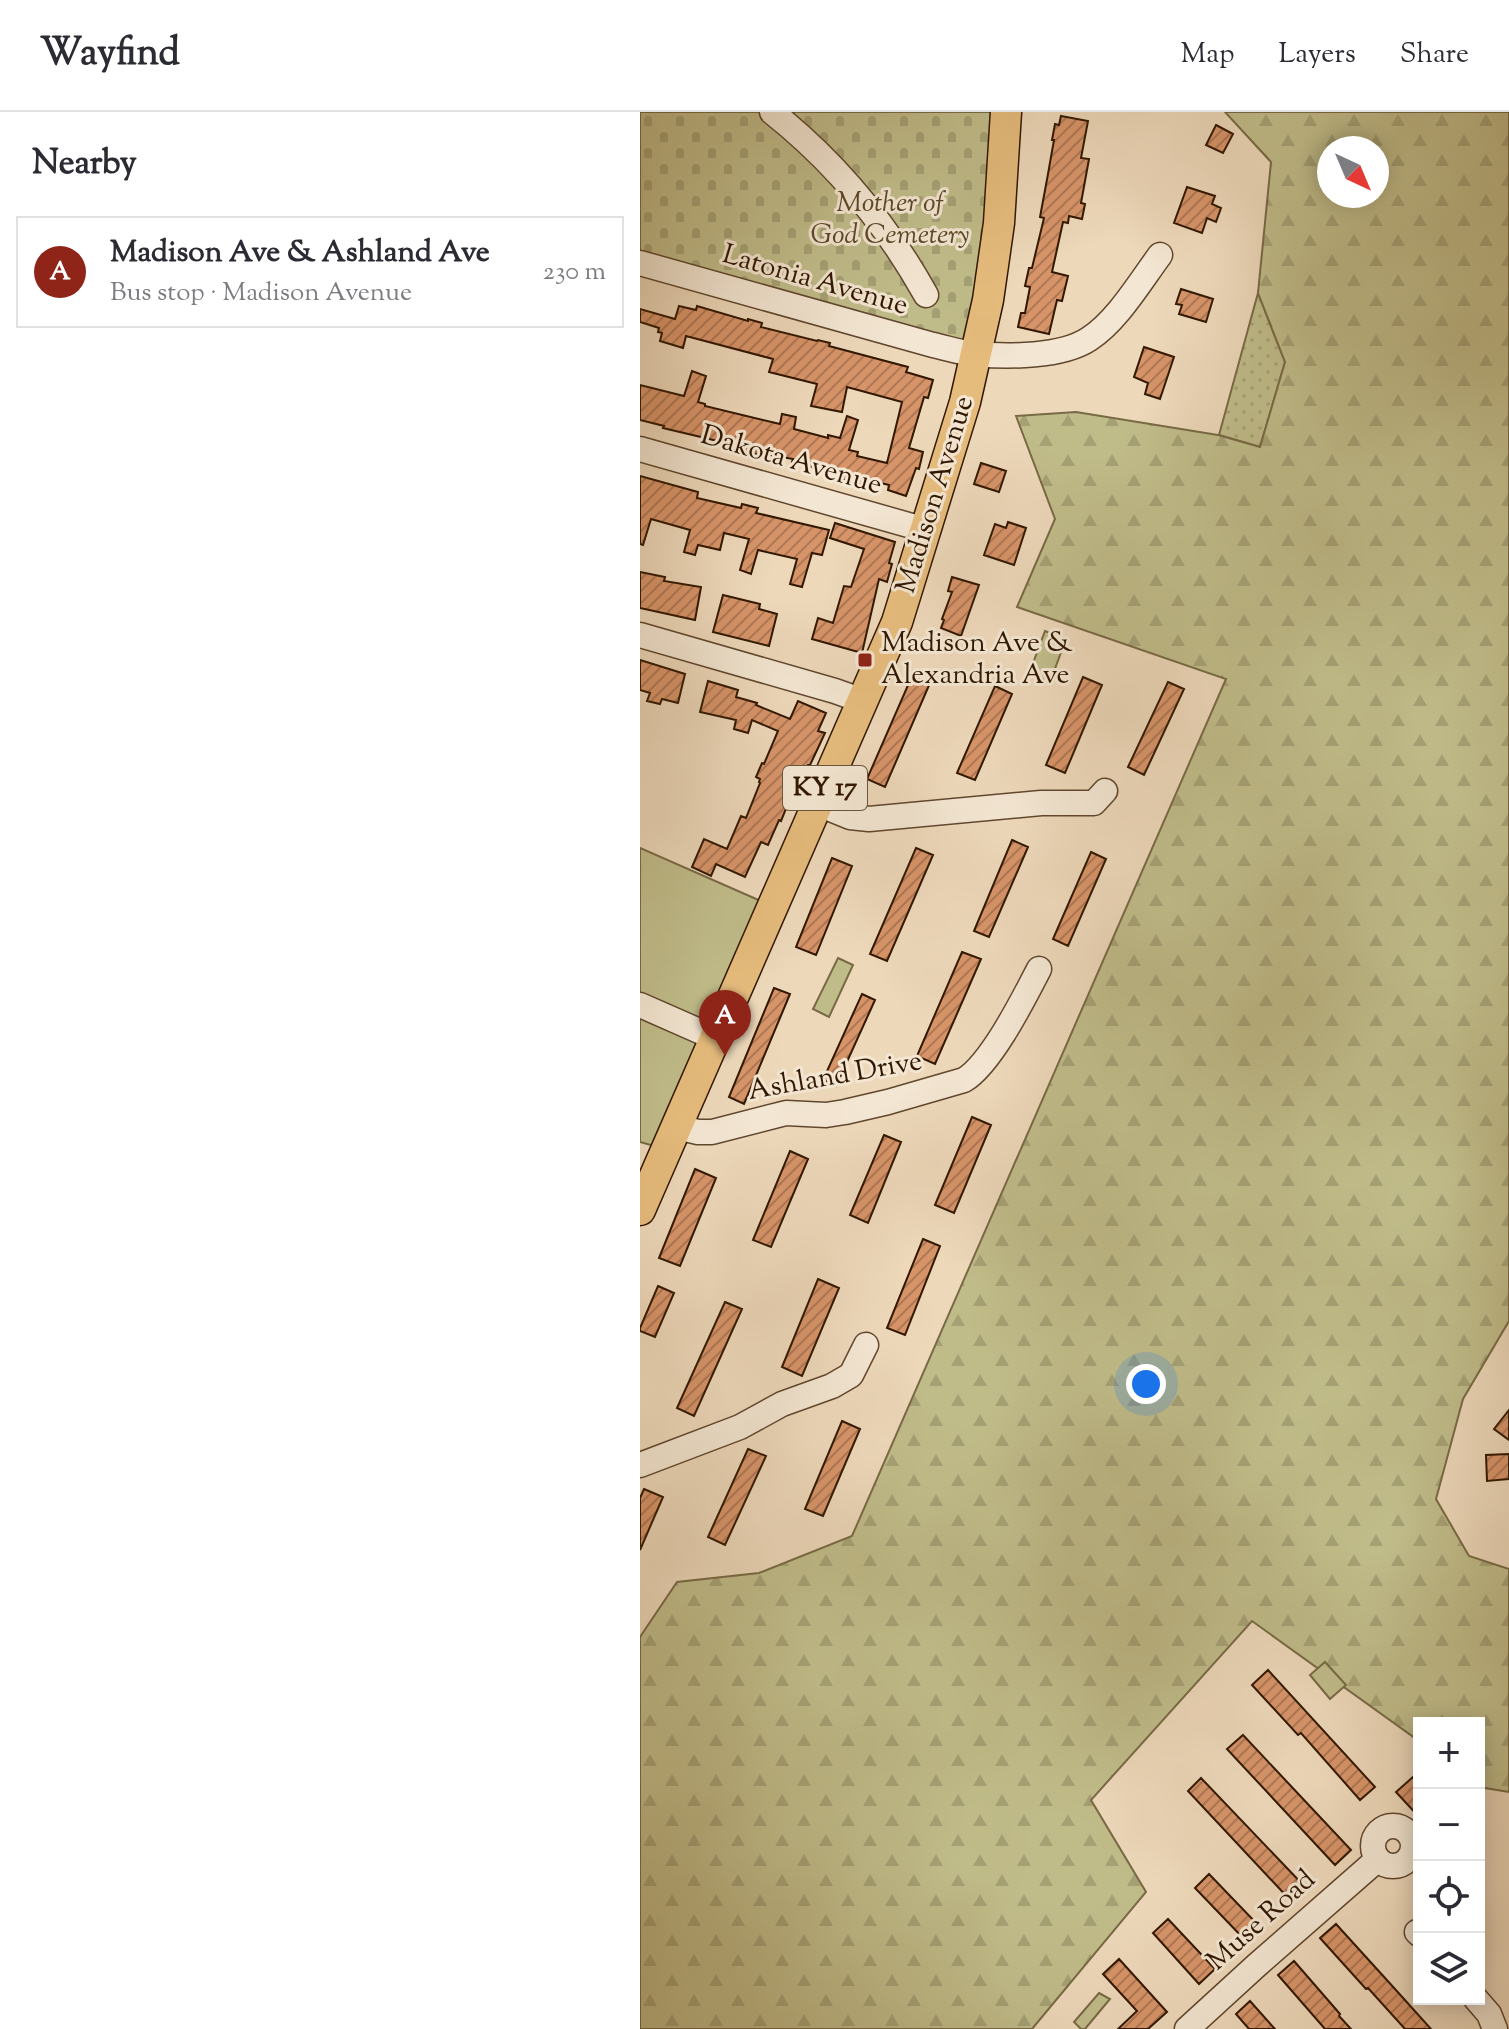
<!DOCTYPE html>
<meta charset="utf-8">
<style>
body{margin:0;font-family:"Sorts Mill Goudy",serif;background:#f2f2f3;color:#2b2b33}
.controls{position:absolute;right:24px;bottom:24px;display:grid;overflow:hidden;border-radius:0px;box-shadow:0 4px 20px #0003}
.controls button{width:72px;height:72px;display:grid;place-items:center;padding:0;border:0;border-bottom:2px solid #e1e1e2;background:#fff;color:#2b2b33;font:40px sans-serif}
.compass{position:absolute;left:677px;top:24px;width:72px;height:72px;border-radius:50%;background:#fff;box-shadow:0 4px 20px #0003;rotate:136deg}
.you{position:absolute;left:506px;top:1272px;width:28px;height:28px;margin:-20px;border:6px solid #fff;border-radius:50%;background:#1a73e8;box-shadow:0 0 0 12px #1a73e833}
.badge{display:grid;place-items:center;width:52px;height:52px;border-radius:50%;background:#8f2418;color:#fff;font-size:26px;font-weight:700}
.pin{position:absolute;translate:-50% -66px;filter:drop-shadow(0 2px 4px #0008)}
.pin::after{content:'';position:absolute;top:42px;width:28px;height:24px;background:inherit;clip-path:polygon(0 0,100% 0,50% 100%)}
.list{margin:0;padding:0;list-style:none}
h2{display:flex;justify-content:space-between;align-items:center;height:104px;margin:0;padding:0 32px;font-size:34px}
h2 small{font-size:26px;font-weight:400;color:#7c7c81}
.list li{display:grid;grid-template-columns:52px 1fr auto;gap:24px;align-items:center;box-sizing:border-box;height:112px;margin:0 16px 16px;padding:0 16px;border:2px solid #e1e1e2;border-radius:0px}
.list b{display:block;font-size:30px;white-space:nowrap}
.list p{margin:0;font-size:26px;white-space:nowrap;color:#7c7c81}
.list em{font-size:26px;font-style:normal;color:#7c7c81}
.icon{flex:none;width:44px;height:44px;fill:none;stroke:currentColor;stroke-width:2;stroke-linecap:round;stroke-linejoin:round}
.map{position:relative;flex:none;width:869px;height:1917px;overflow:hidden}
header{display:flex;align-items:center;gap:48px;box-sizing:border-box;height:112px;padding:0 40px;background:#fff;border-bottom:2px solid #e1e1e2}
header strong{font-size:38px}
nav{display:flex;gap:44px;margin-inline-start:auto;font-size:28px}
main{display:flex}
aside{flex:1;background:#fff}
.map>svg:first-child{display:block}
.grass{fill:url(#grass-dots);stroke:#786a45;stroke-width:2}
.forest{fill:url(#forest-firs);stroke:#786a45;stroke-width:2;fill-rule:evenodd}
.cemetery{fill:url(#cemetery-stones);stroke:#786a45;stroke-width:2}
.park{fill:#c0bc8a;stroke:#786a45;stroke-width:2}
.building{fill:url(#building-hatch);stroke:#311700;stroke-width:2}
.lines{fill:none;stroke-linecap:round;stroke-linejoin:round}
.minor-casing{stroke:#60472e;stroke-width:27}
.major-casing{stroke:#311700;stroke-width:33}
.minor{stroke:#f3e6d2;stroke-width:24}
.major{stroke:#e6bc7d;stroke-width:30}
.poi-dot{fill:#8f2418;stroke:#f3e6d2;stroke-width:3}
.labels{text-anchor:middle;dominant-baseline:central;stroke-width:6;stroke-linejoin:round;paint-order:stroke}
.shield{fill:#f3e6d2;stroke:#6b553f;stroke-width:2}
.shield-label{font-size:26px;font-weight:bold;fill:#311700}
.park-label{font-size:28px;font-style:italic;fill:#5c4929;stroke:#f3e6d2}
.street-label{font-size:28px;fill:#311700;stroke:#f3e6d2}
.poi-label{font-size:28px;fill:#311700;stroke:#f3e6d2;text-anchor:start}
</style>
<header>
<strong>Wayfind</strong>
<nav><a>Map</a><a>Layers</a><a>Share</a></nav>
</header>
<main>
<aside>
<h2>Nearby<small></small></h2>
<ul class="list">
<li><span class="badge">A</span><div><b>Madison Ave &amp; Ashland Ave</b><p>Bus stop · Madison Avenue</p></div><em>230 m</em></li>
</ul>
</aside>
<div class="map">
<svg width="869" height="1917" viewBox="0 0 869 1917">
<defs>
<pattern id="grass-dots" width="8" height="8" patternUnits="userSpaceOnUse" patternTransform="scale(2)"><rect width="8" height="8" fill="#c0bc8a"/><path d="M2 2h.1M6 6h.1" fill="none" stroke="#a5a175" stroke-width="1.8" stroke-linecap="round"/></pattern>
<pattern id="forest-firs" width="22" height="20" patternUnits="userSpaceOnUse" patternTransform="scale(2)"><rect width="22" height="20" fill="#c0bc8a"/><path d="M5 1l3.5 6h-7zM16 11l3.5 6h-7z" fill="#a5a175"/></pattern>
<pattern id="cemetery-stones" width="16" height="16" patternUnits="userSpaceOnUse" patternTransform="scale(2)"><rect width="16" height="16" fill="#c0bc8a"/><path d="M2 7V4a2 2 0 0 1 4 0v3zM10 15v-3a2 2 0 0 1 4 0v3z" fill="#a5a175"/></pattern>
<pattern id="building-hatch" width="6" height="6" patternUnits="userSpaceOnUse" patternTransform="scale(2)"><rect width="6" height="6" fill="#d79469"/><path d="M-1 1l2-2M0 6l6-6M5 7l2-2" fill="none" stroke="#af7854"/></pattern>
</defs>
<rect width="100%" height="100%" fill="#edd8ba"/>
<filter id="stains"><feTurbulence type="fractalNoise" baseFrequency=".0025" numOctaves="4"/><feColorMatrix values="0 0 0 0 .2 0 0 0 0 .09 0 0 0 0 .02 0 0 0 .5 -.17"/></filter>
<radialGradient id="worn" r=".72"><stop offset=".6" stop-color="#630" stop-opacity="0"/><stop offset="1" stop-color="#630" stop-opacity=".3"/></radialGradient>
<path class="grass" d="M618,181l27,69 -25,85 -41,-12z"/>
<path class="forest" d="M585,0h284v1209l-46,78 -27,100 33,57 40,13v223l-24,-4 -6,-4v-61h-60v18l-167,-120 -161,179 55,92 -114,137h-392v-392l37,-55 82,-9 93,-37 374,-857 -209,-72 38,-88 -39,-103 60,-4 142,23 42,12 25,-85 -27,-69 13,-131zM689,36h48v48h-48z"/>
<path class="cemetery" d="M0,0h366l-32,242 -334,-91z"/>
<path class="park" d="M405,519l21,8 -16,43 -21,-8z
M0,736l123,54 -105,245 -18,-5z
M198,846l15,7 -24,52 -16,-8z
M685,1550l21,23 -16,14 -20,-24z
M459,1881l11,6 -25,30h-4l-7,-7z"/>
<path class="building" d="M421,4l27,5 -7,37 8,1 -8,44 4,1 -3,15 -13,-3 -1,7 -5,-1 -11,50 16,4 -6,25 -5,-1 -8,34 -31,-7 3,-14h4l5,-26 -5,-1 4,-18h3l12,-50 -4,-1 8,-43 6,-34h-2l3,-16 4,1z
M576,13l17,9 -10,19 -17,-8z
M547,75l28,9 -3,8 9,4 -5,14 -9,-4 -5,15 -28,-10z
M541,177l32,10 -7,23 -27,-8 3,-9 -6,-1z
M39,194l17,4 1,-4 51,15v-2l14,4 -1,4 56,14 1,-1 12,3 -1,3 79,21 -2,5 27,8 -5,18 -4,-1 -15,51 14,4 -4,17 -3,-1 -10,28 -18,-6 1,-5 -24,-6 -2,6 -25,-7 1,-4 -47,-12 1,-3 -28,-5v2l-15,-3 -28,-8v-3l-59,-14 1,-2 -24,-6v-35l44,11 8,-25 14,5 -8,26 7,2v2l75,18 2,-10 14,3 -2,12 34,9v-3l12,3 7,-22 11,4 -9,30 9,2 -1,4 30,7 15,-61 -55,-15 -5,25 -31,-6 6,-22 -48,-12 4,-13 -87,-23 -3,12 -23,-7 2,-8 -4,-1 1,-4 -19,-6v-13l35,10z
M504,235l30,10 -14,42 -15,-5 3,-11 -14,-6z
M341,351l25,8 -7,21 -25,-8z
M0,364l58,16 -1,6 44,10 1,-4 16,4 -2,5 73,17 -7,25 -10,-2 -10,34 -12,-3 7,-25 -39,-9 -7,24 -11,-4 9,-31 -25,-6 -4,17 -22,-5 -3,10 -11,-3 6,-22 -39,-11 -8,26 -3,-1z
M368,410l18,6 -12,37 -30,-10 11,-31 11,4z
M195,411l60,19 -6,21 3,1 -5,18 -8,-3 -17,74 -50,-14 6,-21 15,5 11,-37 7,1 13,-38 -34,-11z
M0,460l25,5 -1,4 37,6 -6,33 -55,-12z
M312,465l27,8 -18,51 -20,-8 3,-8 -2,-1 10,-27 -4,-1z
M83,483l37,9 -1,5 18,5 -8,32 -56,-14z
M0,548l45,14 -7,29 -16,-4 -2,5 -13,-3 3,-8 -10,-3z
M272,564l18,7 -45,104 -18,-8z
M443,565l19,8 -37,88 -19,-8z
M68,569l30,9 -2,7 21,6 -1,2 34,14 8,-18 28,12 -8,18 7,2 -7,15 -8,17h-2l-14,32 -3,-1 -10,25 -2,-1 -11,25 -7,-3 -16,35 -29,-13 -5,12 -19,-9 12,-28 23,10 14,-33 5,2 14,-35 -1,-1 1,-3 -4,-2 6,-14 2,1 14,-33 -26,-11 -4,13 -14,-4 2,-9 -36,-8z
M528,570l16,7 -40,86 -16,-8z
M355,574l17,8 -37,86 -18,-7z
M372,728l16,7 -39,90 -15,-6z
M276,736l17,7 -46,106 -17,-7z
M451,740l15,7 -38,87 -15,-7z
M192,746l20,8 -36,89 -20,-8z
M322,840l19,7 -46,105 -18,-8z
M134,876l16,6 -46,110 -15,-7z
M222,882l13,6 -39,86 -13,-6z
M332,1005l19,8 -37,88 -19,-8z
M244,1023l17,7 -33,81 -18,-8z
M150,1039l18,8 -37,88 -18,-7z
M55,1057l21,9 -36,88 -21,-8z
M283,1127l17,7 -35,89 -18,-7z
M178,1167l21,9 -37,88 -20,-9z
M18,1174l16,7 -19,44 -15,-6v-3z
M85,1190l17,7 -48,107 -17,-8z
M869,1298v30l-15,-11z
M202,1309l18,8 -37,87 -18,-7z
M108,1337l18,7 -41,89 -17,-8z
M869,1342v25l-22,2 -1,-26z
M4,1377l19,8 -23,53v-52z
M628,1558l107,117 -15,13 -59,-67 -3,2 -46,-50z
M603,1623l108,115 -16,15 -108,-116z
M773,1665l6,7v33l-23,-25z
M561,1666l104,109 -14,14 -103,-110z
M569,1762l51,53 -14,14 -51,-53z
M528,1807l47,50 -16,15 -46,-51z
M696,1812l59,65 36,40h-26l-37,-41 -2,1 -46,-51z
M479,1847l48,53 -19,17h-30l19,-18 -34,-37z
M654,1849l46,53 -1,2 12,13h-26l-47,-54z
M610,1889l25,28h-26l-13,-15z"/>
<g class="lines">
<g class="minor-casing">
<path id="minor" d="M132,0c63,50 115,113 154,183
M0,151l293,82c14,3 28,8 42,9 33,3 87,3 114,-15 28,-18 51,-57 71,-84
M0,337l286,81
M0,523l195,56 28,10
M178,692l32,13 19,2 172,-16h53l11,-12
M0,893l75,33
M37,1015l21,5h14l74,-19 40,2 19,-3 43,-10 76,-22c27,-16 60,-82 75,-111
M0,1353l100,-38 42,-23 50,-18 19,-11 15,-30
M733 1734a20 20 0 1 1 40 0a20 20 0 1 1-40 0Z
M777,1820l2,2
M836,1887l13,15 6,15
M547,1917l70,-64 121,-106"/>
</g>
<g class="major-casing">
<path id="major" d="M0,1098l257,-588 68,-220 23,-102 11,-77 7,-111"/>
</g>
<use href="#minor" class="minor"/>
<use href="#major" class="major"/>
</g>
<rect class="poi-dot" x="217" y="540" width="16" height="16" rx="4"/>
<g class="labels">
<rect class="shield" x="143" y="654" width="84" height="44" rx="6"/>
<g class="shield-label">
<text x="185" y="676">KY 17</text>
</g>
<g class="park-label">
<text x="250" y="92">Mother of<tspan x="250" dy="32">God Cemetery</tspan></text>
</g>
<g class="street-label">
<text transform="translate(175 169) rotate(16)">Latonia Avenue</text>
<text transform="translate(151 349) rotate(16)">Dakota Avenue</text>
<text transform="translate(296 383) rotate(-73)">Madison Avenue</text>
<text transform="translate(195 965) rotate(-10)">Ashland Drive</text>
<text transform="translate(622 1809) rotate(-42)">Muse Road</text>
</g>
<g class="poi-label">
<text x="241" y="532">Madison Ave &amp;<tspan x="241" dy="32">Alexandria Ave</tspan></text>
</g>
</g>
<rect width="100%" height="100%" filter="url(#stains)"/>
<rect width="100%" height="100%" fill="url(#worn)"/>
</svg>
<div class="controls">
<button>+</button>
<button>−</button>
<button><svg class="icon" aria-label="locate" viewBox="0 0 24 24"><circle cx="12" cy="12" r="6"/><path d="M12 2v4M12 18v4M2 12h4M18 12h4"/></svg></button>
<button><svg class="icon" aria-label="layers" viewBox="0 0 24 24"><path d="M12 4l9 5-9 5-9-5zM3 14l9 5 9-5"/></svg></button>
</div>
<svg class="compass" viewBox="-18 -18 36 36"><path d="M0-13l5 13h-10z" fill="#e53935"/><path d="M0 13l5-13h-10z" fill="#7c7c81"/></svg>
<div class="you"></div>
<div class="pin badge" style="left:85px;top:944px">A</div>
</div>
</main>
